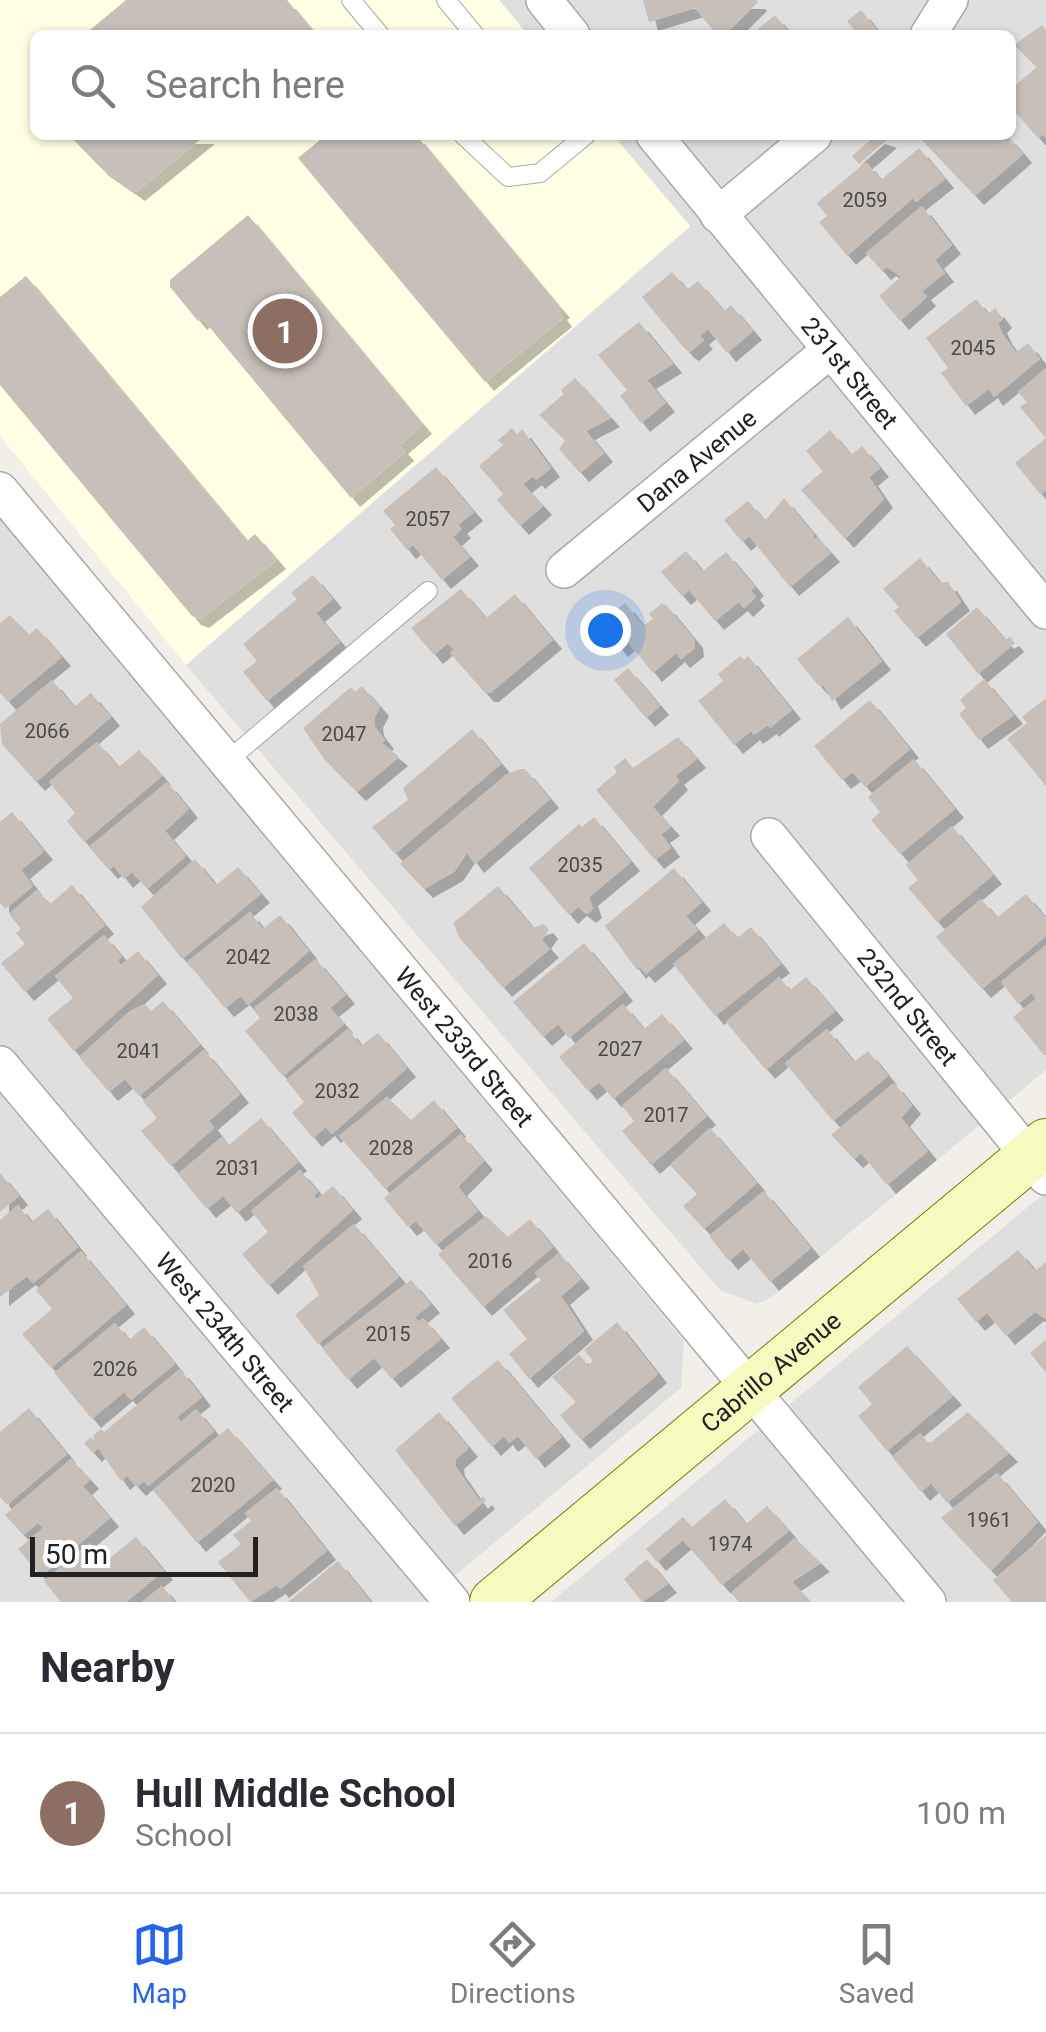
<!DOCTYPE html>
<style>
body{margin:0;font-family:Roboto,sans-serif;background:#f7f7f7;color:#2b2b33}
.scale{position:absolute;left:30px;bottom:25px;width:228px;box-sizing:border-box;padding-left:10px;border:5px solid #222;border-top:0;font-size:28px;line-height:35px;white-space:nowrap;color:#222;-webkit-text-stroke:8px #fff;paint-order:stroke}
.you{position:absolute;left:605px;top:630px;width:35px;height:35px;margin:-25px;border:8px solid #fff;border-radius:50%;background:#1a73e8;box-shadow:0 0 0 15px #1a73e833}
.badge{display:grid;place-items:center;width:65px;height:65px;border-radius:50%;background:#2563eb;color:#fff;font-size:32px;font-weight:700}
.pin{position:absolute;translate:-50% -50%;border:5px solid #fff;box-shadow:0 2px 10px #0006}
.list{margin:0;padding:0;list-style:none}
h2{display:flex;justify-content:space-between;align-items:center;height:130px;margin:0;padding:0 40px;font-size:42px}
h2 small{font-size:32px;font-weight:400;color:#7c7c81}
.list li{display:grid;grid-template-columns:65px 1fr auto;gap:30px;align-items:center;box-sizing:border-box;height:160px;padding:0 40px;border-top:2px solid #e1e1e2}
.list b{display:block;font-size:38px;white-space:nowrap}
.list p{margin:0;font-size:32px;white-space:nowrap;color:#7c7c81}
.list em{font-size:32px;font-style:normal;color:#7c7c81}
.icon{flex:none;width:55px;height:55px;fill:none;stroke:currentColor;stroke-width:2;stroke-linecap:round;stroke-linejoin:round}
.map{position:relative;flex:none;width:1046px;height:1602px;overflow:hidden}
.search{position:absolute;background:#fff;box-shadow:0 2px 8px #0004;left:30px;right:30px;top:30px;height:110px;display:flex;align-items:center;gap:25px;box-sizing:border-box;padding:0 35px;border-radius:15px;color:#7c7c81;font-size:38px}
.sheet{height:290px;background:#fff}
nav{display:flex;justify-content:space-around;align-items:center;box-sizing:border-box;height:140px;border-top:2px solid #e1e1e2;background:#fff;font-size:28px;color:#7c7c81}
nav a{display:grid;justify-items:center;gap:5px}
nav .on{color:#2563eb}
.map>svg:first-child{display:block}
.residential{fill:#e0dfdf}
.education{fill:#ffffe5}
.building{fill:#c7bfb8;filter:url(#shadow)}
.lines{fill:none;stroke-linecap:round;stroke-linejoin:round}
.lane-casing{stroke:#a9a9a9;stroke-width:20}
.street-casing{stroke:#a9a9a9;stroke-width:38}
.secondary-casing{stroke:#707d05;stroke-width:50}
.lane{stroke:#fff;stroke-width:18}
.street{stroke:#fff;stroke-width:35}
.secondary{stroke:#f7fabf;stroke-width:48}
.labels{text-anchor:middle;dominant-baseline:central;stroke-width:9;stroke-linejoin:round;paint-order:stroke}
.number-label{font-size:20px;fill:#4b4948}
.street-label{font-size:25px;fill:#222;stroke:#fff}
</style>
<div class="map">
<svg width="1046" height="1602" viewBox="0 0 1046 1602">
<defs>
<filter id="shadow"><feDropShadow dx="9" dy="9" stdDeviation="0" flood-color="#0004"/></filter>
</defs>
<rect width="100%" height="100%" fill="#f2efe9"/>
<path class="residential" d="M499,0h547v1070l-274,227 -15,7 -37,-14 -534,-625 504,-438 -77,-92h398v-100h-483z
M0,516l684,825 -3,47 -258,214h-423z
M1046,1192v410h-495z"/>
<path class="education" d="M0,0h499l29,35h-493v100h578l77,91 -504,439 -186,-229z"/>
<path class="building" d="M126,0h161l29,35h-232z
M643,0h113l2,2 -30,30 2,3h-13l-22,-27 -46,14z
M861,10l20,25h-23l-11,-14z
M775,15l16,20h-40z
M1042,25l4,5v108l-3,-4 -5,4 -27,-31v-18l26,-22 -23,-22z
M69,135h137l-70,57 -36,-25z
M326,135h90l145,174 -3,2 5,7 -78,64 -187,-224z
M876,135l12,4 -29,25 -7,-8z
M917,135h90l16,19 -48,42z
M919,148l26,31 -29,23 -3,-4 -66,58 -28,-34 8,-6 -10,-13 49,-41 15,18z
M922,206l30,39 -17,15 10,13 -23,18 5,6 -27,24 -21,-25 22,-19 -14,-10 -5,4 -16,-18z
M248,215l175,210 -24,20 6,7 -54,46 -149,-180 -4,3 -28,-34v-7z
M672,272l15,18 11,-9 26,30 7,-6 22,26 -26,22 -19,-24 -8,7 4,4 -14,12 -5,-3 -43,-52z
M26,276l221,265 8,-7 22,26 -77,59 -8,-3 -192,-231v-88z
M976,299l12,15 7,-6 8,11 -5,5 5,11 13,17 12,-9 12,16 -46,38 -5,-8 -23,17 -25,-33 7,-5 -22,-30z
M639,322l34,42 -26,16 19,23 -25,20 -21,-27 7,-6 -29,-35z
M1046,368v122l-6,4 -25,-31 31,-25 -26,-31 7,-5 -9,-10z
M575,378l36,40 -25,13 18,22 -24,20 -21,-24 6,-9 -26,-25 25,-21 -3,-4z
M512,428l5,6 5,-5 29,39 -15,12 -3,-4 -10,8 20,22 -23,20 -23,-26 6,-6 -24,-28 24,-21 -5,-5z
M830,430l21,25 11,-9 18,22 -11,9 15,22 -39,40 -44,-49 22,-19 -17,-20z
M436,467l38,45 -16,13 4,4 -9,8 17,20 -28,23 -29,-35 -6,5 -17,-21 5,-4 -12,-14z
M784,498l30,36 -1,6 4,-3 14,16 -41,34 -41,-51 -7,6 -18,-22 24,-19 17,20z
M686,551l17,20 23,-19 29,35 -4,4 5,6 -12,11 -5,-6 -24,19 -26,-31 -7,6 -21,-24z
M920,558l20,25 8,-1 13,20 -44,36 -23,-27 5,-4 -16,-18z
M313,575l20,24 -17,14 24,29 -73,59 -24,-29 14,-11 -14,-17 54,-45 -6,-6z
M461,589l25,29 29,-24 38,46 -63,53h-5l-35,-40 4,-3 -6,-7 -14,12 -23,-27z
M625,603l18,23 10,-7 -4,-5 13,-11 5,3 27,33 1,9 -14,11 -5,-6 -23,20 -26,-32 -8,7 -20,-25z
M977,607l28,33 5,-3 5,6 -37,31 -32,-40z
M10,615l19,20 8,-7 25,29 -54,45 -8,-9v-70z
M848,617l34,44 -50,40 -8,-15 -6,-1 -21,-26z
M740,656l4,4 4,-4 44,54 -22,18 -2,-3 -14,10 -3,-4 -17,14 -36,-44 25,-20 -5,-7z
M628,668l32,38 -14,12 -32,-38z
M984,679l30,36 -35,25 -20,-26 7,-6 -6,-8z
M52,680l22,27 17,-14 20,24 -75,65 -34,-38 -2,-20z
M362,686l18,21 -6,12 1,8 10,13 -3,3 17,14 -42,35 -33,-33 -21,-31 48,-41 4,5z
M1046,698v88l-39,-47 20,-16 -5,-6z
M870,700l40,49 -45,38 -12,-15 -11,8 -28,-34z
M472,729l29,35 -106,90 -23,-27 36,-27 -5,-12z
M678,737l19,22 -22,17 4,5 -26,26 18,20 -10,7 10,14 -16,12 -59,-70 21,-18 -3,-5 11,-9 8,10z
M97,742l22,25 20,-17 23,26 -78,66 -17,-21 8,-8 -26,-31z
M914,759l41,50 -55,45 -29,-34 9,-8 -12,-15z
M520,769h5l25,30 -75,65 -8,-11 -13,19 -30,17 -24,-25 107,-90z
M167,782l22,27 -24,22 21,25 -39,33 -15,-17 -8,7 -10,-13 -5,4 -20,-23z
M12,812l32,39 -23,19 12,16 -28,23 -5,-6v-81z
M594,817l37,45 -42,35 4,12 -6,5 -9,-7 -9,8 -40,-47 50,-44 3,3z
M952,826l41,49 -56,47 -29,-34 10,-8 -12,-15z
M195,859l21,26 22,-18 23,27 -79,65 -41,-52z
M674,868l28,34 -16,14 12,14 -52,44 -6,-7 -3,3 -32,-44z
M72,885l33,40 -80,67 -24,-29 24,-19 -9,-11 5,-4 -12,-15 28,-24 13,14z
M498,886l35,42 11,-4 5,6 -7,10 8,9 -47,39 -44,-51 -6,-14z
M1026,894l20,24v18l-64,53 -46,-52 45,-38 16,19z
M250,912l13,17 17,-14 29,36 -61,54 -7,-9 -16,12 -38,-46z
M724,923l13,15 14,-11 30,37 -66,52 -42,-52z
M104,935l18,22 -4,3 3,5 17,-14 20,24 -84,76 -27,-32 26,-21 -18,-22z
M584,943l40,49 -55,46 -11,-14 -15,13 -30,-35z
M1046,945v108l-2,2 -31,-38 23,-18 -4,-6 -14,11 -17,-22z
M316,959l30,36 -16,13 14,16 -61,52 -38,-45 15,-13 -7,-9z
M779,977l11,13 16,-13 29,34 -69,59 -40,-48z
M163,1001l37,44 -61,51 -14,-17 -16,13 -30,-35 51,-46 15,-7 6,7z
M623,1004l21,25 18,-15 22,26 -71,59 -14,-17 -11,9 -29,-34z
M348,1029l13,17 17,-13 29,35 -75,66 -6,-7 -13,11 -21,-25 12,-11 -18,-22z
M827,1029l27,33 14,-11 20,25 -55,45 -48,-58z
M204,1050l36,44 -31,27 5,7 -43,38 -30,-35 16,-13 -14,-17z
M666,1068l41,48 -56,49 -29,-34 12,-10 -12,-15z
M894,1083l18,22 -11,13 27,33 -41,34 -26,-32 -7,6 -23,-24z
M387,1097l24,23 23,-20 23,28 -72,61 -46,-53z
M261,1118l37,44 -61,51 -14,-17 -16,13 -29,-35 45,-38 6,9z
M710,1128l47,55 -53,46 -21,-23 14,-12 -27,-29z
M461,1134l23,27 -26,26 20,24 -42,34 -20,-24 -8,6 -24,-29z
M300,1170l18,22 -4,4 3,3 16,-13 20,24 -84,76 -27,-32 26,-22 -17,-21z
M0,1173l19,23 -19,16z
M764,1191l47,57 -41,34 -27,-33 -14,12 -20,-25z
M18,1205l13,17 17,-13 30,38 -45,36 -6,-7 -27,21v-77z
M486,1216l22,21 22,-18 23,28 -70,60 -45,-53z
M354,1224l45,53 -81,67 -23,-29 24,-20 -16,-29z
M1018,1250l17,21 11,-9v57l-11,-7 -29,24 -19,-23 -11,9 -19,-23z
M81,1251l45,54 -75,63 -29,-34 30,-25 -16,-19z
M559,1253l22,26 -20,17 23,35 -55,48 -20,-25 18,-15 -24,-29 38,-30 -6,-7z
M411,1280l20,24 -16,13 3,5 5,-4 18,21 -49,40 -18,-21 -26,22 -26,-32z
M617,1322l41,52 -77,66 -21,-25 16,-13 -24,-25 27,-23 9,12 5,-5 -9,-11z
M115,1323l14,17 15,-13 31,37 -44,36 -7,-8 -32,27 -38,-46z
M1046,1339v34l-16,-20z
M907,1346l46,50 -66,55 -29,-35 14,-12 -14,-17z
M498,1360l64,77 -26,22 -18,-23 -9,7 -5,-7 -12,11 -41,-49z
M180,1369l22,28 -25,20 4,5 15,-13 18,22 -66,55 -4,-5 -7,6 -10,-11 -6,5 -23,-33 -5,5 -9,-10 7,-6 4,5 -2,-6 8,-7 3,3z
M29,1408l38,46 -60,51 -7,-8v-65z
M439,1412l30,36 -14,12 1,7 23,33 4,-4 3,4 -31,26 -60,-76z
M968,1412l41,41 -62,50 -16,-20 -10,9 -29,-35 28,-24 9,11z
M228,1428l45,52 -76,63 -44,-53z
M71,1459l19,21 -7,6 27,32 -69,58 -23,-27 25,-21 -5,-5 -15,12 -18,-20z
M997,1473l41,49 -47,49 -50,-53z
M277,1488l50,63 -47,38 -3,-4 -27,17 -32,-40 23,-18 -8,-9 18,-14 -6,-8z
M725,1499l21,25 21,-18 22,25 -67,54 -39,-45 -26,22 -11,-13 37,-32 9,10z
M1046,1535v67h-34l-19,-22z
M136,1537l28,34 -38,31h-65l-17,-21 46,-38 15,19z
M795,1538l26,25 -29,19 19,20h-72l-8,-9z
M647,1559l21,25 -26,18 -18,-23z
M338,1561l33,41h-83z
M162,1586l13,16h-33z"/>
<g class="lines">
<g class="lane-casing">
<path id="lane" d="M351,0l29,35
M446,0l29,35
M463,135l45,42 32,-4 46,-38
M226,762l202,-171"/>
</g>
<g class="street-casing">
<g id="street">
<path d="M544,0l28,35"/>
<path d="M928,35l22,-35"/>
<path id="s1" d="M654,135l392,476"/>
<path d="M718,215l96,-80"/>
<path id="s2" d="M0,490l928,1112"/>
<path id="s3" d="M564,570l265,-219"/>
<path id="s4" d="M769,836l277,341"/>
<path id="s5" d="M0,1064l452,538"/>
</g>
</g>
<g class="secondary-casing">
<g id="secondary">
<path id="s6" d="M494,1602l552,-459"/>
</g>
</g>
<use href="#lane" class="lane"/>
<use href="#street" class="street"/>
<use href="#secondary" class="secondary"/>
</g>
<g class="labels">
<g class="number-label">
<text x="865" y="200">2059</text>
<text x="973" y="348">2045</text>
<text x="428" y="519">2057</text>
<text x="47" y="731">2066</text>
<text x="344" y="734">2047</text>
<text x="580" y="865">2035</text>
<text x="248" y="957">2042</text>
<text x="296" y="1014">2038</text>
<text x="620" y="1049">2027</text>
<text x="139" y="1051">2041</text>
<text x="337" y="1091">2032</text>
<text x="666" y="1115">2017</text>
<text x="391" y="1148">2028</text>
<text x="238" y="1168">2031</text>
<text x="490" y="1261">2016</text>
<text x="388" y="1334">2015</text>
<text x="115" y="1369">2026</text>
<text x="213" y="1485">2020</text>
<text x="989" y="1520">1961</text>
<text x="730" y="1544">1974</text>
</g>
<g class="street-label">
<text stroke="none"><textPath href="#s1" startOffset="308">231st Street</textPath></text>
<text stroke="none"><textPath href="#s3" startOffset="172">Dana Avenue</textPath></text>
<text stroke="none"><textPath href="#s4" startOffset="220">232nd Street</textPath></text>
<text stroke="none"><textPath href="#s2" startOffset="725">West 233rd Street</textPath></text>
<text stroke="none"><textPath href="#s5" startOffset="350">West 234th Street</textPath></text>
<text stroke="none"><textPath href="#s6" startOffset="360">Cabrillo Avenue</textPath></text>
</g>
</g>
</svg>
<div class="scale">50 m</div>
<div class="you"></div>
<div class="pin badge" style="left:285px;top:331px;background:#8d6e63">1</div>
<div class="search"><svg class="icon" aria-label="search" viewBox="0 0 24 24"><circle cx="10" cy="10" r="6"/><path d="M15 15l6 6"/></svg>Search here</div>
</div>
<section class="sheet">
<h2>Nearby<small></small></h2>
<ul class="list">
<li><span class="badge" style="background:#8d6e63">1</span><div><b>Hull Middle School</b><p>School</p></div><em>100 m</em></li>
</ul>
</section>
<nav>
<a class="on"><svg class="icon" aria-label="map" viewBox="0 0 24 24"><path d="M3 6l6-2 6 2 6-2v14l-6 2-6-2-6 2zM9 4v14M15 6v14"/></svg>Map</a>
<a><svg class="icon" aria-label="directions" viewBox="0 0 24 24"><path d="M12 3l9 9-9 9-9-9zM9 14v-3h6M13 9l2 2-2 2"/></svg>Directions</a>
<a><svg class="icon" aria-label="saved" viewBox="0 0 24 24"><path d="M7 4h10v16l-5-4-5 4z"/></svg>Saved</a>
</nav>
